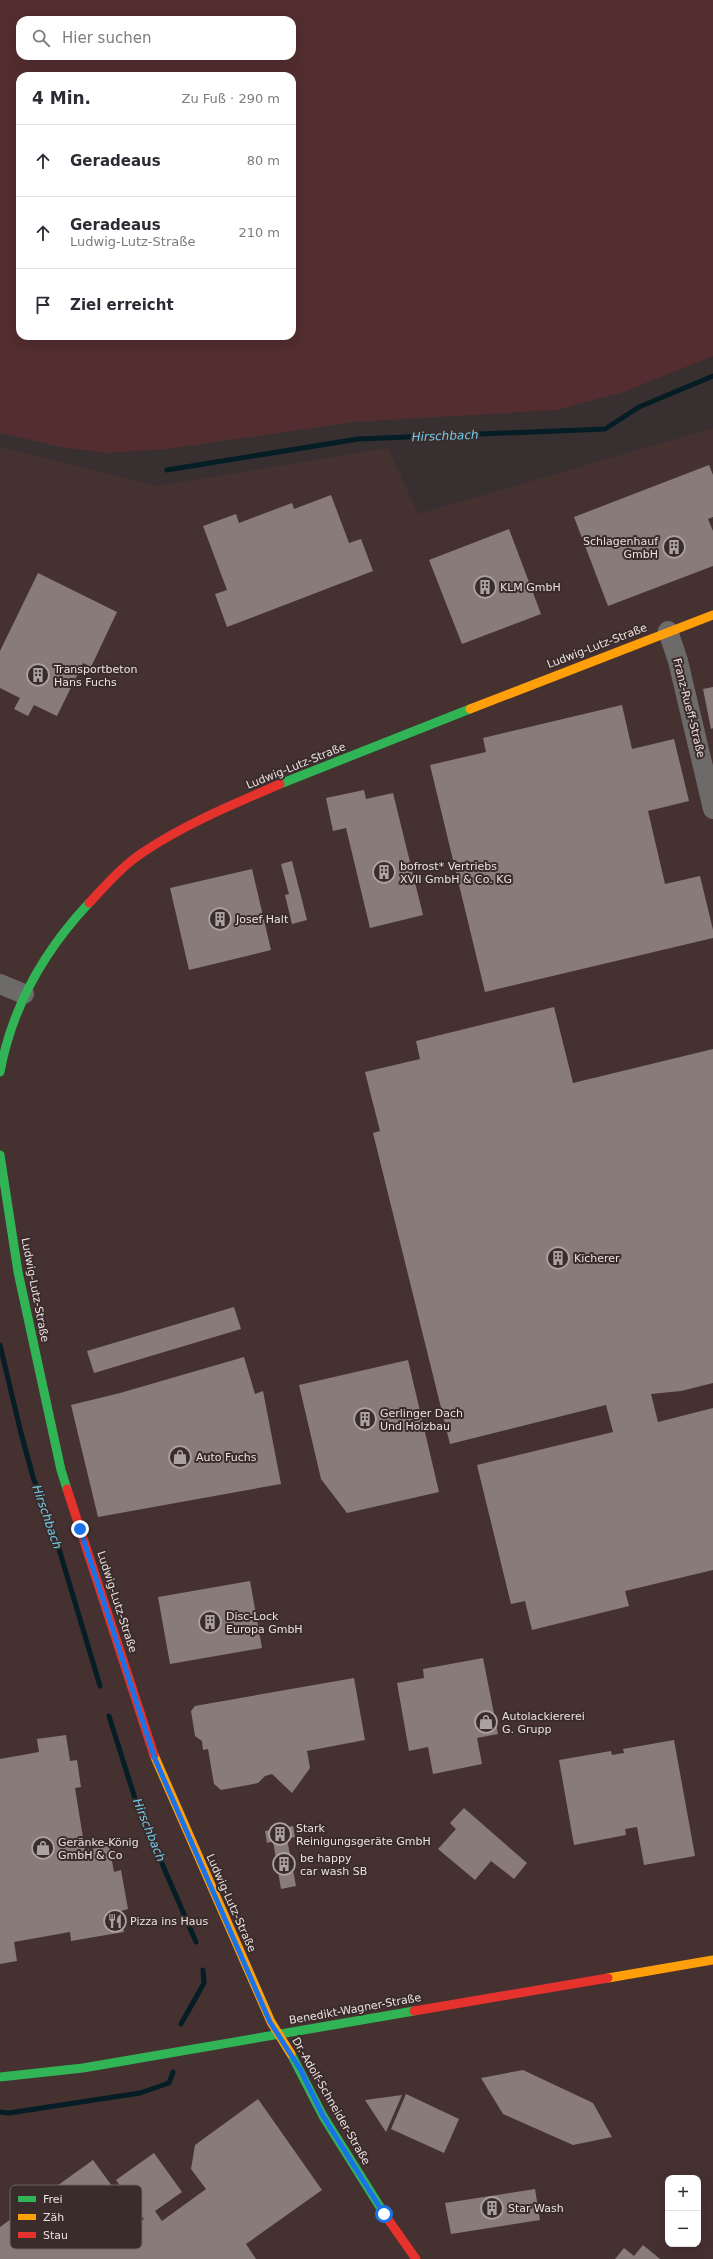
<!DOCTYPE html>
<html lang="de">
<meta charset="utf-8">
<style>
body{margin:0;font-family:"DejaVu Sans",sans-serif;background:#f7f7f7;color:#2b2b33}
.controls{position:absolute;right:12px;bottom:12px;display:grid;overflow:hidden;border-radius:8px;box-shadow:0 4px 16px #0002}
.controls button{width:36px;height:36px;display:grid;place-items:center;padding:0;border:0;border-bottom:1px solid #e1e1e2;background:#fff;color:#2b2b33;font:20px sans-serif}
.stop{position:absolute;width:12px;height:12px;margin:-9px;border:3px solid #1a73e8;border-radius:50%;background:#fff}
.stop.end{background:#1a73e8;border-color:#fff;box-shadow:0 1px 4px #0008}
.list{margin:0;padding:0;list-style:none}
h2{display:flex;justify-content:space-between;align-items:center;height:52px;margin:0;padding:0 16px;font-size:17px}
h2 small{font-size:13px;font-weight:400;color:#7c7c81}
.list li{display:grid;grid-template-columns:26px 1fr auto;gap:12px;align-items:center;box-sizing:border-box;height:72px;padding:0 16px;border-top:1px solid #e1e1e2}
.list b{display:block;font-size:15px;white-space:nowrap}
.list p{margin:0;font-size:13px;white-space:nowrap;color:#7c7c81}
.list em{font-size:13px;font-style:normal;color:#7c7c81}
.icon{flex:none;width:22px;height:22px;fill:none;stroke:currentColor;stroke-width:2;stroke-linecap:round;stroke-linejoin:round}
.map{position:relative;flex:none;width:713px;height:2259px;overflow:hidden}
.search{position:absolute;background:#fff;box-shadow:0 4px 16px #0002;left:16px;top:16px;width:280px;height:44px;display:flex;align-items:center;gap:10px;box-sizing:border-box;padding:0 14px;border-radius:12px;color:#7c7c81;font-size:15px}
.panel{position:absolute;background:#fff;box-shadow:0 4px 16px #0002;left:16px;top:72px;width:280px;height:268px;border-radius:12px}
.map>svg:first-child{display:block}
.built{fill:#463131;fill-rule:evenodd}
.green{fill:#532d2f;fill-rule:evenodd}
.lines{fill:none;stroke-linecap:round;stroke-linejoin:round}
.stream{stroke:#051d25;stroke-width:5}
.building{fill:#8a7b7b}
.street{stroke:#6d6a6a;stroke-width:20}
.fast{stroke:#30b455;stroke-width:9}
.slow{stroke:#ff9f0a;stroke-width:9}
.jam{stroke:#e5322d;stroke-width:9}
.route{stroke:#1a73e8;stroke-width:5}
.labels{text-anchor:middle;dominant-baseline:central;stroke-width:4;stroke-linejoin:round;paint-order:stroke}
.poi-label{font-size:11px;fill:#ebe0e0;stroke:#3b2c2c;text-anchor:start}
.street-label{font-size:11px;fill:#ebe0e0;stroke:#3b2c2c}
.water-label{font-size:12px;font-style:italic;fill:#72cceb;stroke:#3b2c2c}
.key{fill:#3b2c2c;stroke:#706262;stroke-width:1}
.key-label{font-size:11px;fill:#ebe0e0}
</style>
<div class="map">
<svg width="713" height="2259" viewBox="0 0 713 2259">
<rect width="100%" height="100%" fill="#383030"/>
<path class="built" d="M713,428v1831h-713v-1812l157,39 231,-38 30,66zM668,2178h30v66h-30z"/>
<path class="green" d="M0,0h713v356l-89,36 -68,18 -201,12 -188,27 -60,4 -46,-6 -61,-14zM20,20h272v36h-272zM20,76h272v260h-272z"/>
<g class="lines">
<path class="stream" d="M167,470l191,-31 247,-10 34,-22 74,-31
M0,1345l21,88 12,44 23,62 44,147
M109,1716l29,92 58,134
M181,2024l23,-41 -1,-13
M0,2112l9,1 131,-20 29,-10 4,-11"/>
</g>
<path class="building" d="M709,465l4,10v42l-5,2 5,12v35l-105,40 -34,-89z
M331,495l18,48 12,-4 12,32 -146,56 -12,-33 12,-4 -24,-64 33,-12 3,9 53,-20 2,6z
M509,529l32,85 -79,30 -33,-84z
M38,573l79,39 -26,55 -8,-4 -26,53 -23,-11 -6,11 -14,-7 6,-11 -20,-10v-37z
M713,687v41l-2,1 -8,-40z
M622,705l10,44 42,-10 15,62 -41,10 17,73 35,-8 13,54v8l-228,54 -55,-227 56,-13 -3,-14z
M364,790l2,9 27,-6 30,122 -53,13 -24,-100 -13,3 -7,-33z
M292,861l15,59 -15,4 -7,-29 4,-1 -8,-30z
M252,869l19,81 -82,20 -19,-82z
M554,1007l19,76 140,-34v334l-32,8 -30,3 7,28 55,-14v162l-88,21 4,15 -97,24 -7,-29 -14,3 -34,-139 136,-33 -7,-27 -156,39 -77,-311 7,-2 -15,-59 55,-13 -4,-18z
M234,1307l7,22 -147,44 -7,-22z
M244,1357l11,37 8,-3 18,93 -183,33 -27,-112 49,-12z
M408,1360l31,132 -92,21 -26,-34 -22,-94z
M250,1581l12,67 -92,16 -12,-67z
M483,1658l15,76 -21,4 5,26 -49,10 -5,-27 -19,4 -12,-68 27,-5 -1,-9z
M354,1678l11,62 -58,11 3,17 -18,25 -20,-19 -7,2 -7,7 -37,7 -7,-6 -6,-35 -5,1 -1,-9 -7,-5 -4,-25 4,-5z
M66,1735l4,26 7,-1 4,27 -6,1 10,62 24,-4 5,26 7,-2 7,39 -7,2 3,21 -53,9 -1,-9 -56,10 3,19 -17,3v-205l39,-7 -2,-13z
M674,1740l21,116 -51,9 -7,-38 -12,2 1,6 -52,10 -15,-85 52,-9 1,4 12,-2 -1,-4z
M464,1808l63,55 -13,16 -23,-18 -16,19 -37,-31 18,-20 -6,-6z
M293,1826l2,11 -8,2 9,47 -15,3 -8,-48 -6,2 -2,-12z
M523,2070l70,33 19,34 -39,8 -70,-31 -22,-36z
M406,2094l53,25 -15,34 -53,-24z
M402,2095l-16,37 -21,-32z
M258,2099l64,91 -76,54 10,15h-256v-32l93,-67 46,63 5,-4 -28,-39 38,-27 28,39 -27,19 7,10 44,-32 -15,-20 4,-24z
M535,2189l5,31 -89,14 -6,-31z
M643,2245l17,14h-45l9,-11 10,8z"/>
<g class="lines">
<path class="street" d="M668,631l10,30 35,148
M0,984l24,10"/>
<path class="fast" d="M280,784l190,-75
M0,1072c12,-65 44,-121 89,-169
M0,1155l18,117 43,198 6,19
M291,2054l32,62 62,99
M0,2077l83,-9 331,-57"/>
<path class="slow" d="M470,709l243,-94
M154,1755l117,267 20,32
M608,1978l105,-18"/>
<path class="jam" d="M89,903c17,-18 34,-38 56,-52 42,-28 89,-47 135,-67
M67,1489l87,266
M414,2011l194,-33
M385,2215l31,44"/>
</g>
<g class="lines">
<path class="route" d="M80,1529l75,230 115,263 30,47 23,47 61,98"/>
</g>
<defs>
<g id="building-ring" transform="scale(1.15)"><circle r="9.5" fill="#3b2c2c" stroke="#aca2a2" stroke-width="1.5"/><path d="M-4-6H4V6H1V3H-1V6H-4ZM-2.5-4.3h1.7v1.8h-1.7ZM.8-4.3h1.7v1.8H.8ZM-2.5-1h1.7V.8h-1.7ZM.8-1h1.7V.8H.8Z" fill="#aca2a2"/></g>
<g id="shop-ring" transform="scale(1.15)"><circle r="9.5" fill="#3b2c2c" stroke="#aca2a2" stroke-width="1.5"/><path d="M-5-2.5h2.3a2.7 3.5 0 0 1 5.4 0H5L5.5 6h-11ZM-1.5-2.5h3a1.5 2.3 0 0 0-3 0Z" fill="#aca2a2"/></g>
<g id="restaurant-ring" transform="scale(1.15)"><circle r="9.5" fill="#3b2c2c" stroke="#aca2a2" stroke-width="1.5"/><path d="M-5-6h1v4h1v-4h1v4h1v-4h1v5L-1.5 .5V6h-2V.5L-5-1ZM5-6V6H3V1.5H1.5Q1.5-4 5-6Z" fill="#aca2a2"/></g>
</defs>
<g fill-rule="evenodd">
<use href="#building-ring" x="674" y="547"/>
<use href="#building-ring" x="485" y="587"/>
<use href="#building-ring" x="38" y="675"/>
<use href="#building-ring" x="384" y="872"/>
<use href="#building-ring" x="220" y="919"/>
<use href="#building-ring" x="558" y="1258"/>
<use href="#building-ring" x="365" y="1419"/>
<use href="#shop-ring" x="180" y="1457"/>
<use href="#building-ring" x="210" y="1622"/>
<use href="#shop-ring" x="486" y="1722"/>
<use href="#building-ring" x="280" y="1834"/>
<use href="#shop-ring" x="43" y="1848"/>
<use href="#building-ring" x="284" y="1864"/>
<use href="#restaurant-ring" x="115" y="1921"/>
<use href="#building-ring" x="492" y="2208"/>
</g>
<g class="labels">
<g class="poi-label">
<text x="658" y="541" text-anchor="end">Schlagenhauf<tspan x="658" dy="13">GmbH</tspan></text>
<text x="500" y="587">KLM GmbH</text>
<text x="54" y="669">Transportbeton<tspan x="54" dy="13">Hans Fuchs</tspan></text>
<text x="400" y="866">bofrost* Vertriebs<tspan x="400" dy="13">XVII GmbH &amp; Co. KG</tspan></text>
<text x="236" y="919">Josef Halt</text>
<text x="574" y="1258">Kicherer</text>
<text x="380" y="1413">Gerlinger Dach<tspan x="380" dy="13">Und Holzbau</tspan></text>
<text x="196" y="1457">Auto Fuchs</text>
<text x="226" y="1616">Disc-Lock<tspan x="226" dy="13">Europa GmbH</tspan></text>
<text x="502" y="1716">Autolackiererei<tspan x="502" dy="13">G. Grupp</tspan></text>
<text x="296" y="1828">Stark<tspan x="296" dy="13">Reinigungsgeräte GmbH</tspan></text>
<text x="58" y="1842">Geränke-König<tspan x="58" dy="13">GmbH &amp; Co</tspan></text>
<text x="300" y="1858">be happy<tspan x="300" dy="13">car wash SB</tspan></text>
<text x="130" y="1921">Pizza ins Haus</text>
<text x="508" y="2208">Star Wash</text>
</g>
<g class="street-label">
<text transform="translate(597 646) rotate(-21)">Ludwig-Lutz-Straße</text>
<text transform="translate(689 708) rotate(76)">Franz-Rueff-Straße</text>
<text transform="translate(296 766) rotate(-22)">Ludwig-Lutz-Straße</text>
<text transform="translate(35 1290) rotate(79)">Ludwig-Lutz-Straße</text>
<text transform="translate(117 1602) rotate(72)">Ludwig-Lutz-Straße</text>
<text transform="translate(231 1903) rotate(66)">Ludwig-Lutz-Straße</text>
<text transform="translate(355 2009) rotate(-10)">Benedikt-Wagner-Straße</text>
<text transform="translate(331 2101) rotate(60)">Dr.-Adolf-Schneider-Straße</text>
</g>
<g class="water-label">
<text transform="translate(445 436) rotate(-2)">Hirschbach</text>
<text transform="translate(47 1517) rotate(71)">Hirschbach</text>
<text transform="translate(149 1830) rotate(68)">Hirschbach</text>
</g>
</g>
<rect x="10" y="2185" width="132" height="64" rx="6" class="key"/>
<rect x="18" y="2196" width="18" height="6" fill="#30b455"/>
<rect x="18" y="2214" width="18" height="6" fill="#ff9f0a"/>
<rect x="18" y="2232" width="18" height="6" fill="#e5322d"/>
<g class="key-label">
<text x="43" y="2203">Frei</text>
<text x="43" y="2221">Zäh</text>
<text x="43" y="2239">Stau</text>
</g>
</svg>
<div class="controls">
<button>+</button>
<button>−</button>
</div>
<div class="stop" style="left:384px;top:2214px"></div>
<div class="stop end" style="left:80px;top:1529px"></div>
<div class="search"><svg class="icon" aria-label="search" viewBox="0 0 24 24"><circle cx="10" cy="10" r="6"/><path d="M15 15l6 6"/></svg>Hier suchen</div>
<section class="panel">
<h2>4 Min.<small>Zu Fuß · 290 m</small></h2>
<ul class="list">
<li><svg class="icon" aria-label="ahead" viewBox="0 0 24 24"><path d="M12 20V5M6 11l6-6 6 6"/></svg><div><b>Geradeaus</b></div><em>80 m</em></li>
<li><svg class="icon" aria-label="ahead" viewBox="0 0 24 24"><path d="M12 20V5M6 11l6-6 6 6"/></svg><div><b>Geradeaus</b><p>Ludwig-Lutz-Straße</p></div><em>210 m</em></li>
<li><svg class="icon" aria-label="arrive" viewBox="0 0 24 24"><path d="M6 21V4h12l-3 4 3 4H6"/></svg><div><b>Ziel erreicht</b></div></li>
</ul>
</section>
</div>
